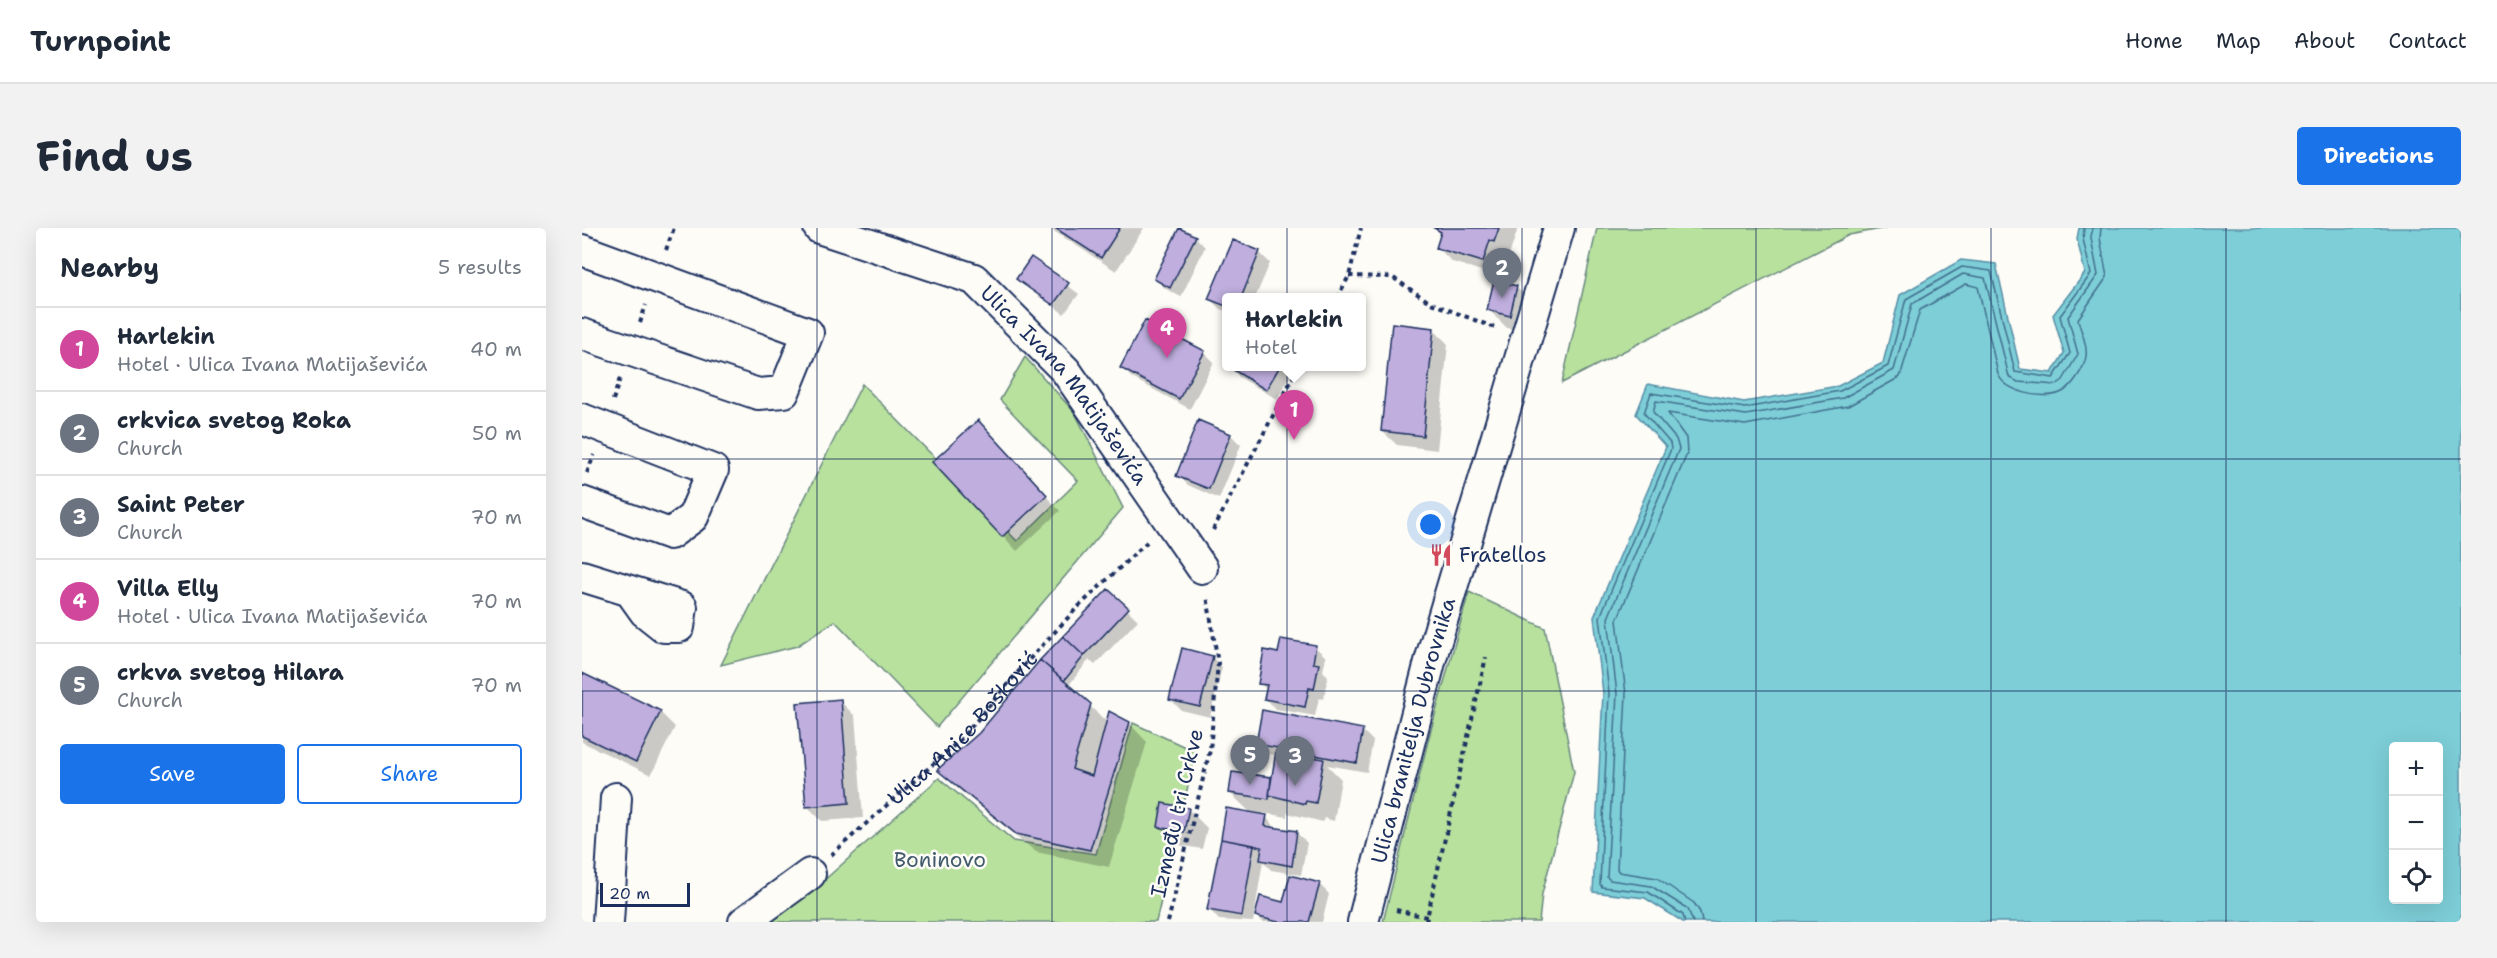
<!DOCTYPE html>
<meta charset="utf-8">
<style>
body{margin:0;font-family:"Shantell Sans",sans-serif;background:#f2f2f3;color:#1f2937}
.controls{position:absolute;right:18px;bottom:18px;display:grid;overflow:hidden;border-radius:6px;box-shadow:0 6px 24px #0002}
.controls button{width:54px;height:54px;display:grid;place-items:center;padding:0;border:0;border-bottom:2px solid #e0e1e3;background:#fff;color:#1f2937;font:30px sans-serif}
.scale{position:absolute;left:18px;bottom:15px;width:90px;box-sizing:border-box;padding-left:6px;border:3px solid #1b2f5e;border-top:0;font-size:16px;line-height:21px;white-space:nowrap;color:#1b2f5e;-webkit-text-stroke:4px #fdfcf7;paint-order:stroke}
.you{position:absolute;left:849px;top:297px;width:21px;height:21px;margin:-15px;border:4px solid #fff;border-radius:50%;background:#1a73e8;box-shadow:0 0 0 9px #1a73e833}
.badge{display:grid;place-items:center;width:39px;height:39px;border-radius:50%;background:#1a73e8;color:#fff;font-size:20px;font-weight:700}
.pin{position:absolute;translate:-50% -50px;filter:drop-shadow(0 2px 3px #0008)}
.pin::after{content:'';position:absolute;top:32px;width:21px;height:18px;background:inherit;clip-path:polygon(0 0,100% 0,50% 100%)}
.popup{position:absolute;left:640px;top:65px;width:144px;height:78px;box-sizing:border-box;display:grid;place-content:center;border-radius:6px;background:#fff;filter:drop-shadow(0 2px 4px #0005);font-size:20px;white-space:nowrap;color:#747a83}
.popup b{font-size:22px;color:#1f2937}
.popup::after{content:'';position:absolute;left:50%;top:100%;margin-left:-12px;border:12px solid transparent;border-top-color:#fff}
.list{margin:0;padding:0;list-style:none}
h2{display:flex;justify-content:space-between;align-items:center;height:78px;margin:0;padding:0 24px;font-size:26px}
h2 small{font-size:20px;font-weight:400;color:#747a83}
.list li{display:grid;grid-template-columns:39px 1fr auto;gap:18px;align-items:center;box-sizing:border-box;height:84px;padding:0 24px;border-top:2px solid #e0e1e3}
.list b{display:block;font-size:22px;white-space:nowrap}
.list p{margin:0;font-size:20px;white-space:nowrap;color:#747a83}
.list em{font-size:20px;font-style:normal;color:#747a83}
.actions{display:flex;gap:12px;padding:18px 24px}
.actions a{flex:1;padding:14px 0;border:2px solid #1a73e8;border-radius:6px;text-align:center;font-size:21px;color:#1a73e8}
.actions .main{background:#1a73e8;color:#fff}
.icon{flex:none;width:33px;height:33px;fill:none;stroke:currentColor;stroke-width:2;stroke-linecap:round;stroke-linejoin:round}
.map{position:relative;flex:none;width:1879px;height:694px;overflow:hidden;border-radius:6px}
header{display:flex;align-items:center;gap:36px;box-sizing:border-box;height:84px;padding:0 30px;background:#fff;border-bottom:2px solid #e0e1e3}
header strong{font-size:28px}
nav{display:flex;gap:33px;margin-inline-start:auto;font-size:21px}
.intro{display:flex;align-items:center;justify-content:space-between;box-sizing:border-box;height:144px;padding:0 36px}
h1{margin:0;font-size:42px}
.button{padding:15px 27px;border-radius:6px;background:#1a73e8;color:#fff;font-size:21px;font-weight:700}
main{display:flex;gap:36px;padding:0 36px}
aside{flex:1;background:#fff;border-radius:6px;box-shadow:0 6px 24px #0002}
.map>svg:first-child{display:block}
.green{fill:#b8e19e;stroke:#6a887e;stroke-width:1.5}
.water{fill:#7dced7;stroke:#568ea7;stroke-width:1.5;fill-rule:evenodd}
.shadow{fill:#0003}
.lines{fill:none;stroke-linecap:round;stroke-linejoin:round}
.shore{stroke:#426f8e;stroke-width:1.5}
.building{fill:#bfaede;stroke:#1b2f5e;stroke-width:1.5}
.minor-casing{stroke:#1b2f5e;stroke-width:34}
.path{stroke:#1b2f5e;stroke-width:4;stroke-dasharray:4.5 4.5;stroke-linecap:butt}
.minor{stroke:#fdfcf7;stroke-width:30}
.grid{fill:none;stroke:#1b2f5e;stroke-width:1.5;stroke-opacity:0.55}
.labels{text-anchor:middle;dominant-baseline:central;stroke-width:5;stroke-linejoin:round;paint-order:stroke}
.street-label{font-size:21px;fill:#1b2f5e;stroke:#fdfcf7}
.poi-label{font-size:21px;fill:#1b2f5e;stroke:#fdfcf7;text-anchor:start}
.park-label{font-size:21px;fill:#425c6e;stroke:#fdfcf7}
</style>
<header>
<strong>Turnpoint</strong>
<nav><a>Home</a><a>Map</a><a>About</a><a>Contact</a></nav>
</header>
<div class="intro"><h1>Find us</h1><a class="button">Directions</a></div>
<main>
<aside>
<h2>Nearby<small>5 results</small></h2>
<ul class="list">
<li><span class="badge" style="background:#d1479c">1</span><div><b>Harlekin</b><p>Hotel · Ulica Ivana Matijaševića</p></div><em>40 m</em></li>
<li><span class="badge" style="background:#6b7280">2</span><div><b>crkvica svetog Roka</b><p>Church</p></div><em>50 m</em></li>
<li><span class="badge" style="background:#6b7280">3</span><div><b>Saint Peter</b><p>Church</p></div><em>70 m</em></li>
<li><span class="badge" style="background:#d1479c">4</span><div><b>Villa Elly</b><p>Hotel · Ulica Ivana Matijaševića</p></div><em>70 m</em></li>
<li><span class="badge" style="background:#6b7280">5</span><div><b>crkva svetog Hilara</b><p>Church</p></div><em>70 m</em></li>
</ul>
<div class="actions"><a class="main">Save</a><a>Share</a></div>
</aside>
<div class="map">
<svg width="1879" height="694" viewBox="0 0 1879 694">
<rect width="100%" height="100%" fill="#fdfcf7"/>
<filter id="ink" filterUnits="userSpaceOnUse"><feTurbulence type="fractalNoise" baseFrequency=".0167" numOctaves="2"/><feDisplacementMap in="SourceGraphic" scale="12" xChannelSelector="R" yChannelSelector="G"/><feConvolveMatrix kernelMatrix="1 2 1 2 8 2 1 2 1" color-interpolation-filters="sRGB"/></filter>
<g filter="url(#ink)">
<path class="green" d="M1015,0h289l-37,7 -287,148z
M443,129l50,56 48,95 -186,219 -102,-106 -38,25 -76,19 141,-281 155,157 61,-60 -78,-81z
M887,364l76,36 29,144 -32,122 -3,28h-156l46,-185z
M551,495l63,29 -40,170h-387l52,-39 118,-105 75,63 82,13z"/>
<path class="water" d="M1497,0h382v694h-778l-38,-24 -52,-6 10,-199 -9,-76 72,-170 -30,-33 12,-30 96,18 94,-16 45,-23 17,-68 61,-35 35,4 24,105 32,4 12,-20 -11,-38 32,-42 -8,-34zM1812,518h44v154h-44z"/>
<path class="shadow" d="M467,0h95l-28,43z
M854,0h82l-9,28 -5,-2 -6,22 -46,-14 -15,-15 4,-12z
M613,9l10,10 -24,50 -15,-8 -11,-10z
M677,24l11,11 -15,35h-29v13l-6,-2 -10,-10z
M450,31l47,35 -15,20 -46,-35z
M934,59l19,19 -7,27 -21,-5 -18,-18z
M851,101l15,15 -11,106 -40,-5 -15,-14z
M622,124l10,10 -24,47 -58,-31 -10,-10z
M647,138h67l-19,33 -38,-22z
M649,207l10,10 -22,54 -31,-14 -10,-10z
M410,209l68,74 -43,40 -14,-15z
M526,363l30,29 -43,45 -6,-5 -21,26 39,36 22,1 18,19 -38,125 -73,-15 -79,-64 -18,-18 42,-36z
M733,419l11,10 -3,14 5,5 -4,23 -5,-1 -4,18 -39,-7 -10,-10 1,-9 -7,-7 19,-28z
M630,429l10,10 -12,50 -29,-7 -11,-11z
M0,446l78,38 15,15 -24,48 -69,-33z
M258,473l15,15 8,102 -41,3 -15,-15z
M780,502l11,11 -6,31 -40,-7 14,14 -7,42 -10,-3 -1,4 -36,-9v4l-24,-4 13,16 21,4 10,10 -6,32 -30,-5 -8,-9 -10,61 -34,-2 -10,-11 43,-95 -22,-21 3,-19 40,5 4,-24 -9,-1 -10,-11z
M606,581l19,19 -5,21 -24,-4 -19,-19z
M737,656l10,10 -7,28h-59l-6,-6z"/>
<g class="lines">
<path class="shore" d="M1103,694l-2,-7 -35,-23 -46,-5 -2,-3 9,-191 -9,-76 71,-168 -1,-6 -26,-30 7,-20 94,15 95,-17 48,-25 18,-67 56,-32 29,4 24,101 38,6 17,-25 -10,-37 31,-42 -8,-35 1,-11
M1111,694l-5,-13 -37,-23 -41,-6 -3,-3 10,-183 -9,-76 71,-169 -3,-10 -23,-27 3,-11 90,14 97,-17 51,-28 18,-66 51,-30 22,4 24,99 9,5 38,3 7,-5 15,-26 -10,-37 30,-42 -7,-37 1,-10
M1120,694l-2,-10 -6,-9 -37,-25 -38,-6 -2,-3 9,-175 -9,-74 70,-166 -1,-16 -18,-25 77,12 103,-19 52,-29 20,-67 46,-26 12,3 20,87c7,18 45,26 62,19 11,-4 25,-25 26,-37 2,-13 -6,-25 -8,-37l29,-42 -7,-39 1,-10"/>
</g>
<path class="building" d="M473,0h65l-19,30z
M597,0l17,8 -26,52 -16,-9z
M852,0h65l-5,14 -4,-2 -7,22 -47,-14 5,-16z
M651,12l27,11 -19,47h-15v8l-18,-7z
M449,29l38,26 -16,22 -37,-26z
M912,52l23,6 -7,30 -23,-6z
M563,92l60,31 -26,48 -59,-31z
M810,95l42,5 -11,108 -42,-5z
M645,138h53l-14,24z
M396,192l69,75 -45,42 -70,-75z
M616,192l33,14 -22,55 -33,-13z
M526,361l21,19 -45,48 -21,-20z
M481,408l21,20 -20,25 -24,-21z
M699,411l35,6 -3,18 6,1 -5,25 -5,-1 -4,19 -41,-8 3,-14 -9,-1 6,-34 14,3z
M600,420l31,8 -13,51 -31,-7z
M458,432l51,44 -19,65 20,7 17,-65 21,11 -40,128 -74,-16 -79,-64 42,-37z
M0,445l79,38 -25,51 -54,-26z
M259,471l8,104 -43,4 -9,-104z
M680,482l101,19 -6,34 -101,-19z
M694,523l48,8 -8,44 -10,-2 -1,3 -36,-9z
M650,544l39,5 -2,22 -40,-6z
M580,575l27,5 -5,24 -26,-5z
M644,580l41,7 -2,11 32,5 -5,35 -32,-6 2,-13 -41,-8z
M639,611l33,6 -12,71 -35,-6z
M708,647l30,8 -11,39h-31l-23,-6 5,-20 23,6z"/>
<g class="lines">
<g class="minor-casing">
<g id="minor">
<path id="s2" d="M237,0l155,51 92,92 136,197"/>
<path d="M0,22l226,83 -24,59 -26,2 -176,-60"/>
<path d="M0,191l131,51 -20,47 -23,17 -88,-32"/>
<path d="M0,348l100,31 -3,20h-15l-19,-15 -15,-21"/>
<path d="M26,694l8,-124"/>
<path d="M162,694l66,-48"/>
<path id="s3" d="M781,694l68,-264 128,-430"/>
</g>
</g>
<g class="path">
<path d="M84,22l8,-22"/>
<path d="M767,48l43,1 39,26 67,26"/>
<path d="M755,70l12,-22 12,-48"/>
<path d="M58,95l6,-18"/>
<path d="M31,172l7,-22"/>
<path d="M5,245l7,-18"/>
<path d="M631,302l86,-164"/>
<path id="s1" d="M249,627l129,-115 65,-76 51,-55 71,-67"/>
<path d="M814,682l31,7"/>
<path d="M586,694l42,-172 8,-87 -11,-67"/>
<path d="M844,694l60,-265"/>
</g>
<use href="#minor" class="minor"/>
</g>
</g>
<path class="grid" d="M235,0v694M470,0v694M705,0v694M940,0v694M1174,0v694M1409,0v694M1644,0v694M0,231h1879M0,463h1879"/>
<defs>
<g id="restaurant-bare" transform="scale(1.8)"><path d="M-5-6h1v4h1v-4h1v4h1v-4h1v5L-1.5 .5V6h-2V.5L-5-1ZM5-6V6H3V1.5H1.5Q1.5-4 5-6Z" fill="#d1495b" stroke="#fdfcf7" stroke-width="2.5" paint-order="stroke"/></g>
</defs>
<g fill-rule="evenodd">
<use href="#restaurant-bare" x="859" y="327"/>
</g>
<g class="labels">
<g class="street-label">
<text stroke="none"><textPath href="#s2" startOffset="303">Ulica Ivana Matijaševića</textPath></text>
<text stroke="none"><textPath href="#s1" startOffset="183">Ulica Anice Bošković</textPath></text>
<text stroke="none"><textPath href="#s3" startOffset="198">Ulica branitelja Dubrovnika</textPath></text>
<text transform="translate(595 585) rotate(-77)">Između tri Crkve</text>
</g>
<g class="poi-label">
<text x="877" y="327">Fratellos</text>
</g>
<g class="park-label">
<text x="358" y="632">Boninovo</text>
</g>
</g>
</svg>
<div class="controls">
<button>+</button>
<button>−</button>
<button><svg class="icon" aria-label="locate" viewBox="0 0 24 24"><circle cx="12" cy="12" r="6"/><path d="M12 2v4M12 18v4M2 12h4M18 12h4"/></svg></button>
</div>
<div class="scale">20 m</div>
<div class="you"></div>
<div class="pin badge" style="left:712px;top:212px;background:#d1479c">1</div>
<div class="popup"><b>Harlekin</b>Hotel</div>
<div class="pin badge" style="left:920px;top:70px;background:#6b7280">2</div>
<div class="pin badge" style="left:713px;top:558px;background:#6b7280">3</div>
<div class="pin badge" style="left:585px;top:130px;background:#d1479c">4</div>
<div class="pin badge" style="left:668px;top:557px;background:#6b7280">5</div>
</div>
</main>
